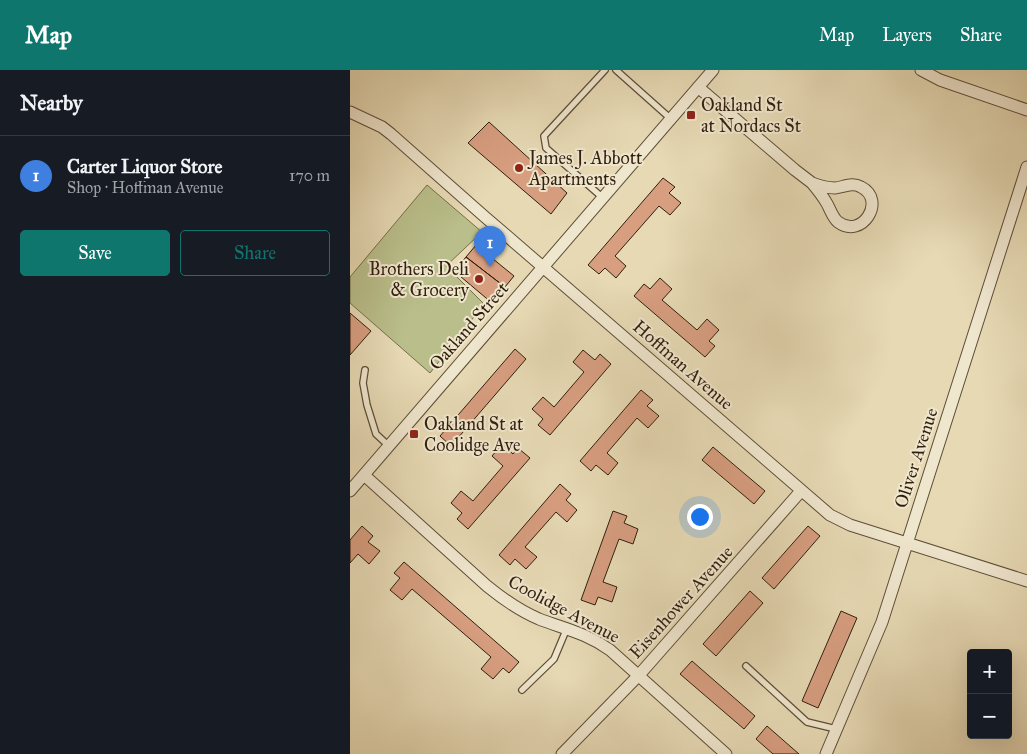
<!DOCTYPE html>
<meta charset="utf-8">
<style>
body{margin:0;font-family:"IM FELL Great Primer",serif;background:#20242c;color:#f1f3f6}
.controls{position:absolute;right:15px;bottom:15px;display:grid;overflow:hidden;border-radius:5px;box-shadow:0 5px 20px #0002}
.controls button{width:45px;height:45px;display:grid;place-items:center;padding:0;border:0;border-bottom:1px solid #363941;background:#171b24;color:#f1f3f6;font:25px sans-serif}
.you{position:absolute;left:349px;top:446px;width:18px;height:18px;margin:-12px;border:4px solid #fff;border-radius:50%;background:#1a73e8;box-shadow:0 0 0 8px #1a73e833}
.badge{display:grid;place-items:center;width:32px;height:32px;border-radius:50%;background:#0f766e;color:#fff;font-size:16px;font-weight:700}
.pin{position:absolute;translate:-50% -41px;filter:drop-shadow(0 1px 2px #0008)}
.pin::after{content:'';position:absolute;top:26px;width:18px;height:15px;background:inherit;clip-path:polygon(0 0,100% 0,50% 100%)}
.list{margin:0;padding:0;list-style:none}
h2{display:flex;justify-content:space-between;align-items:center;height:65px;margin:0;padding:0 20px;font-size:21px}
h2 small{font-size:16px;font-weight:400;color:#9ea1a6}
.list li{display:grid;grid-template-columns:32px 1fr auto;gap:15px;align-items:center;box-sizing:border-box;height:80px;padding:0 20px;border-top:1px solid #363941}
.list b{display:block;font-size:19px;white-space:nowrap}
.list p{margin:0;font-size:16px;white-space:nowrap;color:#9ea1a6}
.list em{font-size:16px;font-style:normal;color:#9ea1a6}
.actions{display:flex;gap:10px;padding:15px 20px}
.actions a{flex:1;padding:11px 0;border:1px solid #0f766e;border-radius:5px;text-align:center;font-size:18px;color:#0f766e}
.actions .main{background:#0f766e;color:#fff}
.map{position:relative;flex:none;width:677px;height:684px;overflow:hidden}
header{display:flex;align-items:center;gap:30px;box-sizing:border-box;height:70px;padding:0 25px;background:#0f766e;color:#fff}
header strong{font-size:24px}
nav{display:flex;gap:28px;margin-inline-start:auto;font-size:18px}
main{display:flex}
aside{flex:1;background:#171b24}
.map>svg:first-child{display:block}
.green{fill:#b9be8a;stroke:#756e4c}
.building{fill:#d79e80;stroke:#311f0d}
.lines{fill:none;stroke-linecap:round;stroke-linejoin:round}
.service-casing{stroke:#5e4e37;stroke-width:8}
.minor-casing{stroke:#5e4e37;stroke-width:13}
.service{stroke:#efe6ce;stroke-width:5.5}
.minor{stroke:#efe6ce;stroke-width:11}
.poi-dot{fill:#8f2418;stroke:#efe6ce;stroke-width:2}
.labels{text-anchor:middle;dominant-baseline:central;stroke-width:4;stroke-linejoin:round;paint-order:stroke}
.poi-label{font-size:18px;fill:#311f0d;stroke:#efe6ce;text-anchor:start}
.street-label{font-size:18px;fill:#311f0d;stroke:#efe6ce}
</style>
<header>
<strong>Map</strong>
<nav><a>Map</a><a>Layers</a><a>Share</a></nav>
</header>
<main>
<aside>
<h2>Nearby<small></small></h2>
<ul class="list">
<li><span class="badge" style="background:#3f7fe0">1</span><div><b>Carter Liquor Store</b><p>Shop · Hoffman Avenue</p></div><em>170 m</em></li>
</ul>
<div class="actions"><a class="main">Save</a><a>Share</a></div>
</aside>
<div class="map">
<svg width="677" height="684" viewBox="0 0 677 684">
<rect width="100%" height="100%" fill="#e6d9b4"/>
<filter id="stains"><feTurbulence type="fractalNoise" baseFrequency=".004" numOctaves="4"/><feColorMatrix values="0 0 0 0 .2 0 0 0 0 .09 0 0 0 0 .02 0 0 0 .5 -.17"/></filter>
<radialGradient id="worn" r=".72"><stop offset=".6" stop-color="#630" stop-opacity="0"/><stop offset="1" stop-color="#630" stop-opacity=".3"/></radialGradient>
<path class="green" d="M77,115l55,47 -36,34 38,38 -54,69 -80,-70v-26z"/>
<path class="building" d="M139,52l78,71 -16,21 -83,-71z
M313,108l12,9 -6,6 12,10 -11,12 -11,-9 -44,50 11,10 -10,12 -11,-10 -6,6 -11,-9z
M126,175l38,31 -9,11 -39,-30z
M116,187l39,30 -13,16 -38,-32z
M310,208l12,11 -10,11 35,30 10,-11 12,11 -10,11 6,5 -10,11 -71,-61 10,-12 6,5z
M0,243l21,18 -21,24z
M165,279l11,10 -75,87 -11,-10z
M233,280l12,10 5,-6 11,10 -61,71 -12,-10 5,-6 -11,-10 11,-12 11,10 30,-35 -11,-10z
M291,320l12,10 -6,6 12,10 -11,12 -11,-10 -30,35 11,10 -10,12 -12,-10 -5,6 -11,-10z
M152,374l11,10 5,-6 12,10 -62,71 -11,-10 5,-6 -11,-10 10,-12 12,10 30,-35 -11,-10z
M363,377l52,44 -11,13 -52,-44z
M210,414l11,10 -5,6 11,10 -10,12 -11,-10 -31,35 12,10 -11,12 -11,-10 -5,6 -11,-10z
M263,441l14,5 -3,7 14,6 -5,15 -14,-5 -16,43 14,5 -5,15 -14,-5 -3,8 -14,-5z
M12,456l11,10 -5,6 12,9 -11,13 -11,-10 -8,9v-23z
M458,456l12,10 -46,53 -12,-11z
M54,492l115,100 -10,11 -6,-5 -10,11 -12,-10 10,-12 -79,-68 -10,11 -12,-10 10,-12 -6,-5z
M400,521l13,12 -47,53 -13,-12z
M491,541l16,7 -39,90 -16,-7z
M342,591l63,55 -11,13 -64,-55z
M417,656l32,28h-26l-17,-15z"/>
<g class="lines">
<g class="service-casing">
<path id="service" d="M266,0l55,49
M253,128l-57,-50 -2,-12 61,-66
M15,300l-2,13 4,22 9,29 13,12
M396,596l61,56 29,7
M172,620l32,-31 13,-31"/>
</g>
<g class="minor-casing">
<path id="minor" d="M571,0l19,10 87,30
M348,17l97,83 17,13
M0,42l32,15 9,7 94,83 345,298 20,10 177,56
M462,113c8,3 15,5 23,5 9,-1 17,-6 26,-1 26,13 1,53 -23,35 -6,-5 -8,-14 -12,-20 -4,-7 -9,-13 -14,-19z
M14,405l123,111c16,13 33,25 52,33 26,10 47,14 71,31l116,104
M0,421l363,-421
M212,684l77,-79 162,-184
M476,684l56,-132 145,-455"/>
</g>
<use href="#service" class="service"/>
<use href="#minor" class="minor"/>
</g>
<g class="poi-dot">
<rect x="336" y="40" width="10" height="10" rx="2.5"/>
<circle cx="169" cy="98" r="5"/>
<circle cx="129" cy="209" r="5"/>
<rect x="59" y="359" width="10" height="10" rx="2.5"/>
</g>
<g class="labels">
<g class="poi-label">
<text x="351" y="35">Oakland St<tspan x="351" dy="21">at Nordacs St</tspan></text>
<text x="179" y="88">James J. Abbott<tspan x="179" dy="21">Apartments</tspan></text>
<text x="119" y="199" text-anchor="end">Brothers Deli<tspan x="119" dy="21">&amp; Grocery</tspan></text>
<text x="74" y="354">Oakland St at<tspan x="74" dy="21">Coolidge Ave</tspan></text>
</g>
<g class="street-label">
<text transform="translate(119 256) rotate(-49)">Oakland Street</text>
<text transform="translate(333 295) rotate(41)">Hoffman Avenue</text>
<text transform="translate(566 388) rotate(-72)">Oliver Avenue</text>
<text transform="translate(331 532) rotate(-48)">Eisenhower Avenue</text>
<text transform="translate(214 539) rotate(28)">Coolidge Avenue</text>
</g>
</g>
<rect width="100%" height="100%" filter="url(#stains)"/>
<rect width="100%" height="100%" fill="url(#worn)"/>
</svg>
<div class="controls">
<button>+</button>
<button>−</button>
</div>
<div class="you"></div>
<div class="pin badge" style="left:140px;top:197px;background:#3f7fe0">1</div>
</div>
</main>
